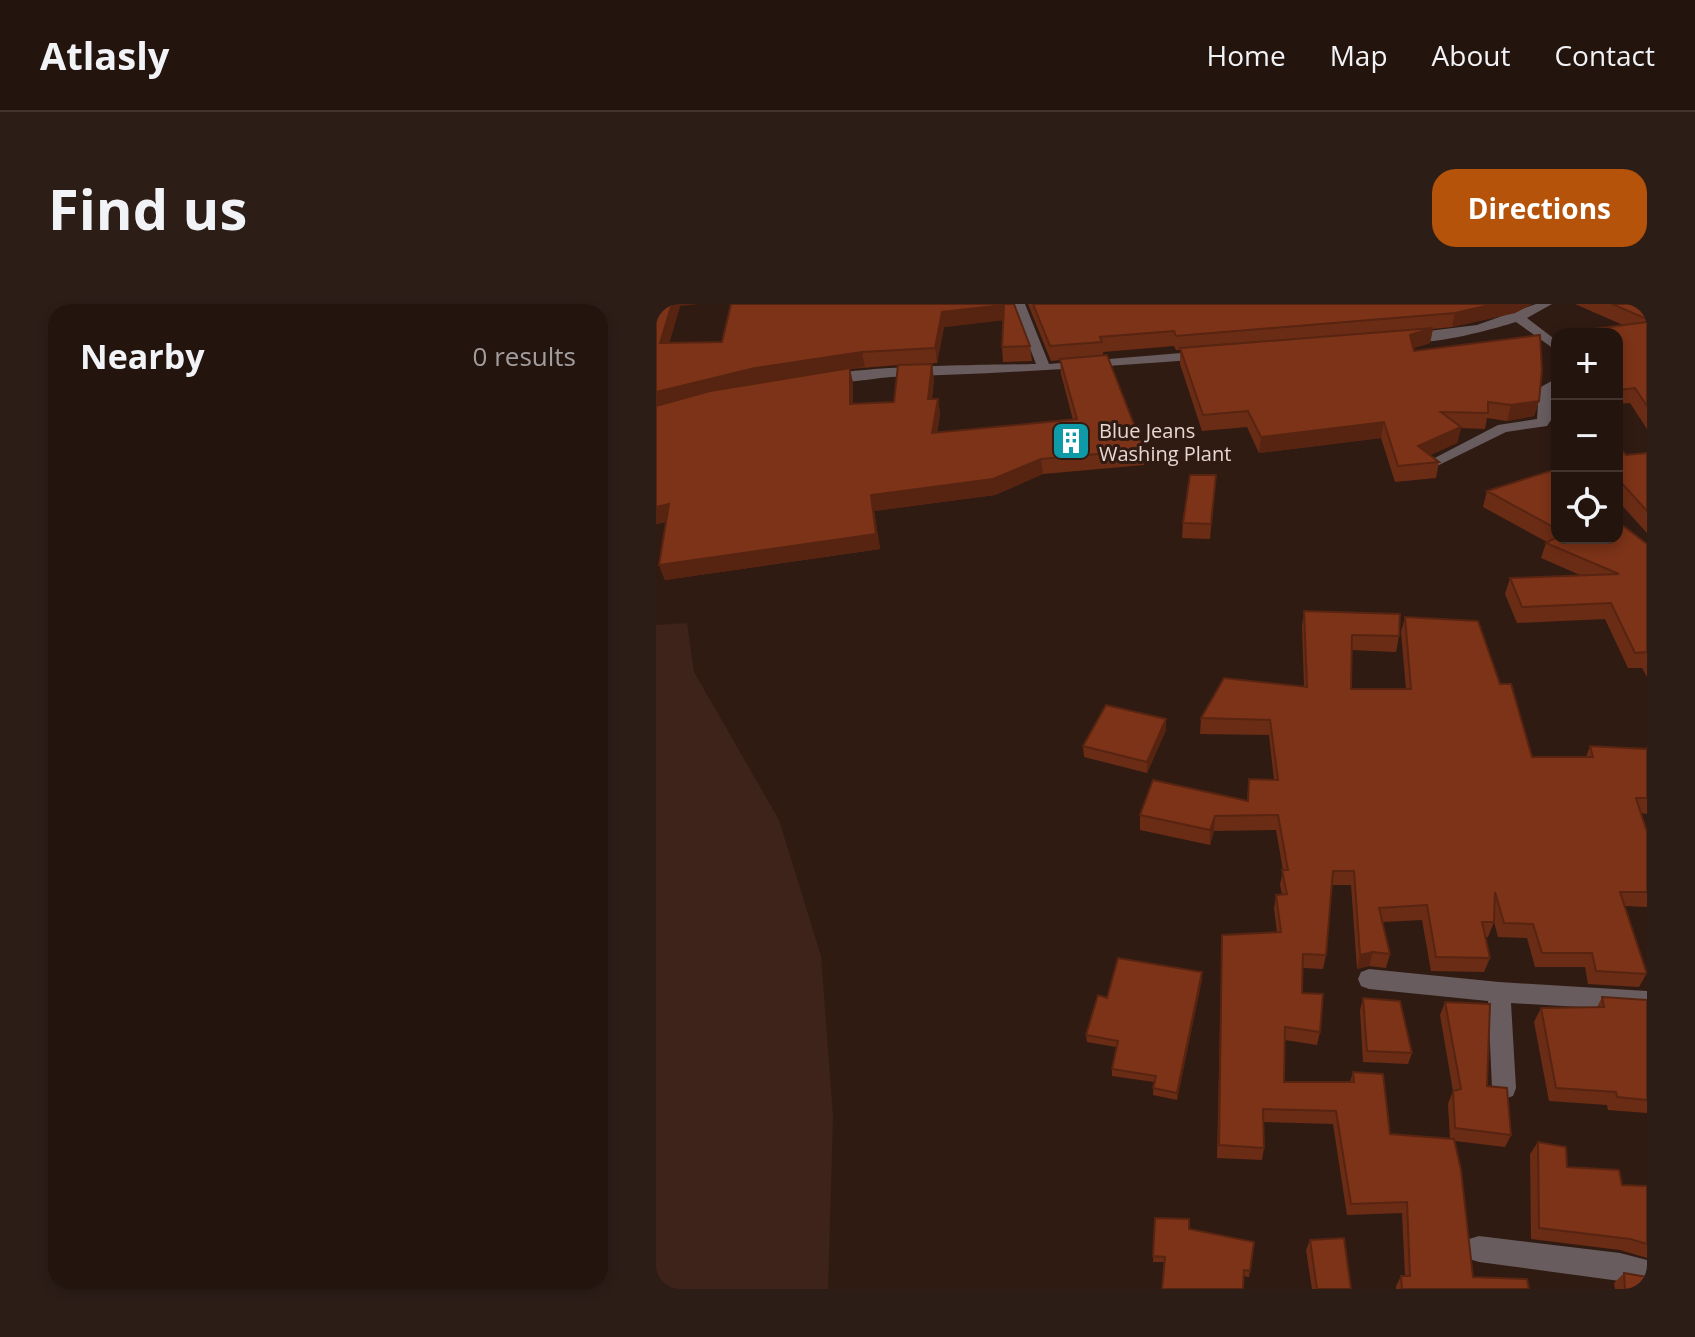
<!DOCTYPE html>
<meta charset="utf-8">
<style>
body{margin:0;font-family:"Open Sans",sans-serif;background:#2c1d17;color:#f1f3f6}
.controls{position:absolute;right:24px;top:24px;display:grid;overflow:hidden;border-radius:16px;box-shadow:0 4px 12px #0003}
.controls button{width:72px;height:72px;display:grid;place-items:center;padding:0;border:0;border-bottom:2px solid #41332e;background:#24140e;color:#f1f3f6;font:40px sans-serif}
.list{margin:0;padding:0;list-style:none}
h2{display:flex;justify-content:space-between;align-items:center;height:104px;margin:0;padding:0 32px;font-size:34px}
h2 small{font-size:26px;font-weight:400;color:#a39e9e}
.icon{flex:none;width:44px;height:44px;fill:none;stroke:currentColor;stroke-width:2;stroke-linecap:round;stroke-linejoin:round}
.map{position:relative;flex:none;width:991px;height:985px;overflow:hidden;border-radius:24px}
header{display:flex;align-items:center;gap:48px;box-sizing:border-box;height:112px;padding:0 40px;background:#24140e;border-bottom:2px solid #41332e}
header strong{font-size:38px}
nav{display:flex;gap:44px;margin-inline-start:auto;font-size:28px}
.intro{display:flex;align-items:center;justify-content:space-between;box-sizing:border-box;height:192px;padding:0 48px}
h1{margin:0;font-size:56px}
.button{padding:20px 36px;border-radius:24px;background:#b45309;color:#fff;font-size:28px;font-weight:700}
main{display:flex;gap:48px;padding:0 48px}
aside{flex:1;background:#24140e;border-radius:24px;box-shadow:0 4px 12px #0003}
.map>svg:first-child{display:block}
.built{fill:#3e231a}
.lines{fill:none;stroke-linecap:round;stroke-linejoin:round}
.street{fill:#685c5f;fill-rule:evenodd}
.wall{fill:#6b2c15;fill-rule:evenodd}
.shaded-wall{fill:#572411}
.building{fill:#7c3318;stroke:#572411;stroke-width:2}
.labels{text-anchor:middle;dominant-baseline:central;stroke-width:6;stroke-linejoin:round;paint-order:stroke}
.far-poi-label{font-size:20px;fill:#e6d7d2;stroke:#301b13;text-anchor:start}
</style>
<header>
<strong>Atlasly</strong>
<nav><a>Home</a><a>Map</a><a>About</a><a>Contact</a></nav>
</header>
<div class="intro"><h1>Find us</h1><a class="button">Directions</a></div>
<main>
<aside>
<h2>Nearby<small>0 results</small></h2>
<ul class="list">
</ul>
</aside>
<div class="map">
<svg width="991" height="985" viewBox="0 0 991 985">
<rect width="100%" height="100%" fill="#301b13"/>
<path class="built" d="M31,319l7,49 85,148 42,136 12,161 -5,172h-172v-664z"/>
<g class="lines">
<path class="street" d="M357,0h12l24,60 156,-13 7,4 -7,4c-105,8 -209,15 -314,18 -16,1 -62,10 -72,2 18,-14 183,-14 217,-15z
M880,0h16l-25,14 30,23v10l-41,-29c-22,7 -101,29 -118,16l6,-4 73,-9z
M901,74v10l-4,2v27l-6,9 -41,6 -67,33 -5,1 -7,-4 71,-37 39,-6 2,-31z
M713,665l130,13 148,9v20l-136,-8 5,85 -3,8 -9,3 -9,-3 -3,-8 -4,-87 -119,-12 -8,-3 -3,-7 3,-7z
M823,932l141,17 27,7v28l-27,-7 -141,-19 -10,-3 -3,-10 3,-10z"/>
</g>
<path class="wall" d="M0,0l24,2 -11,37 53,-1 292,-38 16,42 2,15 -29,1 -1,-15 1,-27 -59,7 -7,36 -28,2 25,14 -2,20h6l2,15 -3,19 136,-13 -12,-46 -1,-14 -9,1 -23,-57h504l-17,9 -63,14 -19,2 -3,14 -17,5 1,3 125,50 -5,15 -27,5 -20,-3 -2,11 -24,-1 -4,15 -27,12 9,7 -3,16 -41,4 -14,-44 -122,15 -12,-26 -45,4 -22,-67v-14h-4l-2,-4 -71,6v3l41,95v15l-101,9 -48,21 -121,16 6,38 -215,31 -6,-15 7,-43 -10,2zM242,61l-4,37 -41,2v-21l-3,-14z
M919,0h72v125l-17,-26 -13,1v-70h-47l1,-2 52,-7z
M961,141l9,10 21,-2v80l-30,-33z
M560,171l-6,64 -28,-1 1,-15z
M901,172v62l90,6v133l-5,-9h-14l-23,-49 -88,4 -12,-29 5,-16 70,-3 -39,-17 5,-15 1,-1 -64,-35 4,-16z
M648,307l95,25 -3,16 -45,-2v39h55l-5,-57 4,-15 95,67 32,73h54l4,-11 56,2 1,-2v68l-6,-1 6,19v75l-22,-1 22,67 -8,14 -51,-3 -3,-17h-50l-8,-29 -29,-1 -4,-15 -6,15h-3l5,21 -6,14 -53,-1 -9,-51 -40,2 8,32 -4,14 -17,-2 -12,3 -6,-84h-19l-6,70 -3,14 -20,-1 -1,25 18,39 -3,13 -32,-5 -1,42h66l3,-10 37,62 60,5 -2,-35 5,-13 -13,-76 5,-13 66,133 -6,12 -50,-6 18,136 56,12h-133v-3l5,-10h4l-3,-63 -55,2 -14,-91 -69,-2v26l-2,12 -45,-2 5,-223 55,-3 -3,-23 2,-14 6,-1 -2,-9 3,-15 -7,-40 -62,1 -4,14 -70,-15v-15l107,-15 2,-21 25,1 -5,-45 -69,-1 1,-16 103,-32 -2,-60z
M510,426l-19,43 -63,-16 -1,-11z
M546,675l-25,121 -24,-5 1,-13 -42,-6v-7l4,-22 -29,-5 -1,-7 21,-37z
M946,693l45,3v113l-39,-3 -1,-5 -58,-4 -15,-79 7,-14 56,-1z
M707,694l49,55 -4,11 -45,-2 -3,-52z
M882,838l29,25 55,18 25,1v72l-27,-8 -89,-11 -1,-85z
M499,914l34,11 65,13 -5,35 -84,-15h-12z
M654,936l41,49h-39l-6,-39z
M968,969l23,16h-32l-1,-6z"/>
<path class="shaded-wall" d="M16,0h27l-19,2 -15,52 -5,-15z
M838,0h38l-17,9 -63,14 3,-14z
M348,1l2,15 -62,7 -7,36 -2,-15 7,-36z
M777,24l-3,15 -22,7 2,-15z
M206,48l3,15 -15,2 3,14v36l-3,-15 -194,4v-16l99,-24z
M276,60l2,15 -4,35 -2,-15z
M282,95l2,15 -5,34 -3,-15z
M883,97l-5,15 -27,5 4,-16z
M728,118l-3,16 -122,15 2,-16z
M805,123l-4,16 -43,18 4,-15z
M385,155l2,15 -48,21 -121,16 6,38 -215,31 -6,-15 212,-70z
M13,200l6,16 -19,4v-17z
M510,415v11l-19,43v-11z
M559,512l-1,15 -4,14v-15z
M717,648l-4,14 -12,3 3,-14z
M546,668v7l-25,121v-7z"/>
<path class="building" d="M0,0h16l-12,39 62,-1 9,-38h283l16,42 -28,1 2,-42 -62,7 -7,36 -73,4 -107,16 -99,24z
M377,0h461l-39,9 -279,23 -2,-5 -74,6 2,5 -52,4z
M956,0h35v15z
M991,18v84l-12,-18 -16,2 -2,-2v-54h-45l-1,-2z
M777,24l-23,7 4,16 126,-16 2,35 -3,31 -28,4 -23,-3v11l-47,-1 20,15 -43,19 21,16 -41,4 -14,-44 -123,15 -13,-26 -45,4 -23,-67z
M451,51l37,95 -103,9 -48,20 -122,16 5,39 -217,31 10,-61 -13,3v-101l54,-15 140,-23v36l44,-2 4,-37 34,-1 -4,35h10l-6,34 145,-14 -17,-60z
M961,141l9,10 21,-2v58l-30,-33z
M894,167l7,5v53l-70,-38z
M534,171h26l-5,49 -28,-1z
M961,217l30,23v108l-12,1 -24,-50 -89,4 -12,-29 109,-4 -73,-31 11,-6v1h60z
M648,307l96,3 -1,22 -47,-1 -1,54h60l-6,-72 73,4 22,63h11l21,73h61l-3,-11 57,3v49h-11l11,34v60h-27l27,82 -51,-3 -4,-18h-50l-9,-29 -29,-1 -9,-31 -1,30h-12l8,36 -54,-1 -9,-52 -48,3 11,46 -17,-2 -13,3 -6,-84h-21l-7,84 -23,-1 -1,39 21,1 -3,38 -35,-5 -1,55h70l-1,-10 30,2 7,60 64,5 7,31 12,107 54,2 2,10h-127l-1,-13h9l-3,-74 -56,2 -15,-93 -73,-2 1,39 -45,-3 3,-210 59,-3 -5,-37 11,-1 -5,-24h6l-10,-55 -63,1 -5,14 -70,-15 13,-35 95,21 1,-22 29,1 -8,-60 -69,-2 23,-40 83,9z
M450,401l60,14 -19,43 -64,-16z
M462,654l84,14 -25,121 -24,-5 3,-12 -44,-7 6,-28 -32,-6 12,-40 9,3z
M946,693l45,3v100l-30,-3 -1,-5 -60,-4 -15,-80 63,-1z
M707,694l37,3 12,52 -45,-2z
M789,698l45,2 -3,82 20,2 4,47 -56,-7 -2,-37 8,-2z
M882,838l28,5 1,20 52,3 3,15 25,1v58l-17,-5 -91,-11z
M499,914l34,1v10l65,13 -4,29 -6,-1 -1,19h-81l3,-32 -12,-1z
M688,934l7,51h-34l-7,-49z
M968,969l23,4v12h-22z"/>
<defs>
<g id="building-square" transform="scale(2)"><rect x="-9" y="-9" width="18" height="18" rx="4" fill="#0f9aa8" stroke="#301b13"/><path d="M-4-6H4V6H1V3H-1V6H-4ZM-2.5-4.3h1.7v1.8h-1.7ZM.8-4.3h1.7v1.8H.8ZM-2.5-1h1.7V.8h-1.7ZM.8-1h1.7V.8H.8Z" fill="#fff"/></g>
</defs>
<g fill-rule="evenodd">
<use href="#building-square" x="415" y="137"/>
</g>
<g class="labels">
<g class="far-poi-label">
<text x="443" y="126">Blue Jeans<tspan x="443" dy="23">Washing Plant</tspan></text>
</g>
</g>
</svg>
<div class="controls">
<button>+</button>
<button>−</button>
<button><svg class="icon" aria-label="locate" viewBox="0 0 24 24"><circle cx="12" cy="12" r="6"/><path d="M12 2v4M12 18v4M2 12h4M18 12h4"/></svg></button>
</div>
</div>
</main>
